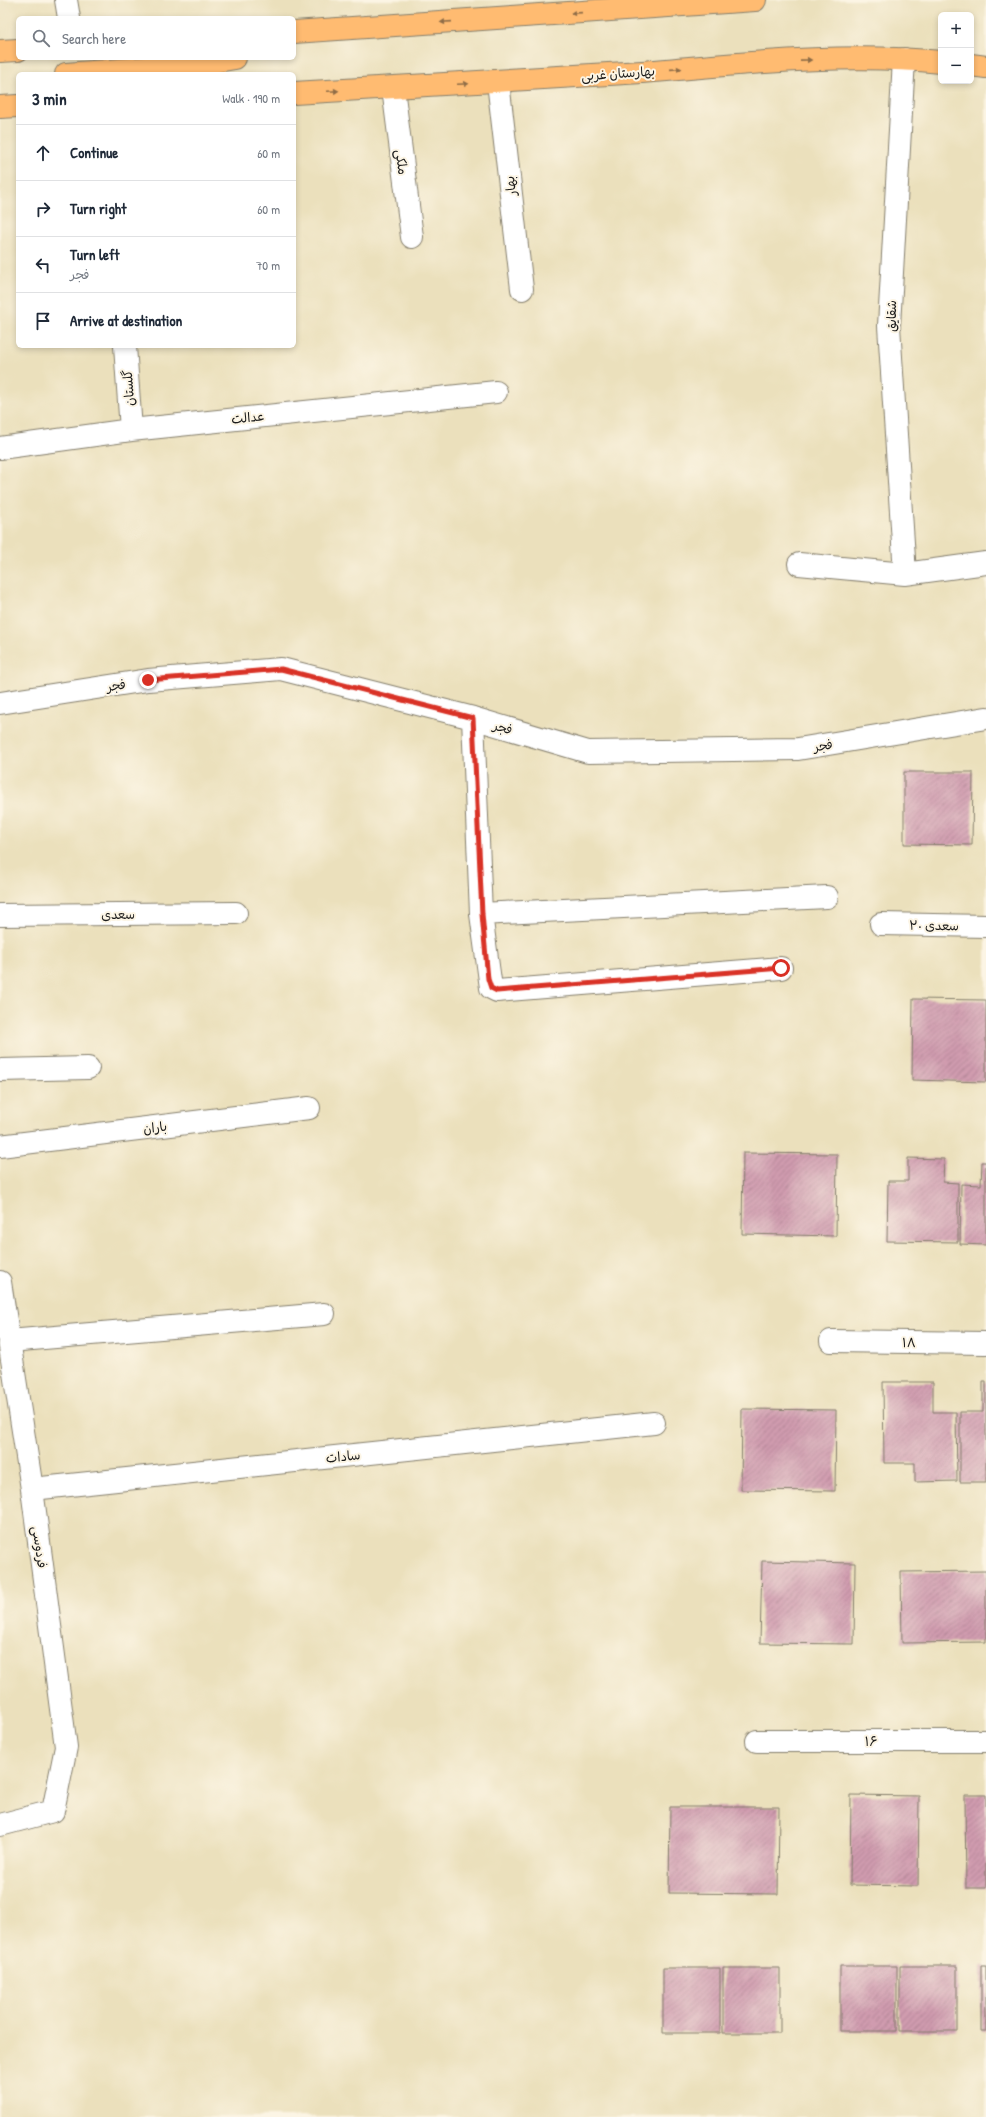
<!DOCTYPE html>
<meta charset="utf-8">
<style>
body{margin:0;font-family:"Patrick Hand","Playpen Sans Arabic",sans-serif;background:#f6f6f7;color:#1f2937}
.controls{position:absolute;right:12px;top:12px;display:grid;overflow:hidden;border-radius:6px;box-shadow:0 2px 6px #0003}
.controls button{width:36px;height:36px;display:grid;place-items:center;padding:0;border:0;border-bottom:1px solid #e0e1e3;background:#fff;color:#1f2937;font:20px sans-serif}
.stop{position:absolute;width:12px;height:12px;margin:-9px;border:3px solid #d93025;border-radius:50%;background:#fff}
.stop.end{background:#d93025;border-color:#fff;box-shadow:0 1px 4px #0008}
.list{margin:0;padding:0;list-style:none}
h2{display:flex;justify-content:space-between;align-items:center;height:52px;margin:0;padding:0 16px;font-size:17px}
h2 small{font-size:13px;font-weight:400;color:#747a83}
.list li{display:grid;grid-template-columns:26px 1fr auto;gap:12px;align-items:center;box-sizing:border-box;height:56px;padding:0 16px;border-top:1px solid #e0e1e3}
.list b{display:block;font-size:15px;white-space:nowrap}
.list p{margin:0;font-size:13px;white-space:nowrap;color:#747a83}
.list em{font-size:13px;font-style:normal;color:#747a83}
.icon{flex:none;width:22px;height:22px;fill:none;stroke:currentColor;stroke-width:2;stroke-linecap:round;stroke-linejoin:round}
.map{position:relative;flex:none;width:986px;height:2117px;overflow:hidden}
.search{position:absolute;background:#fff;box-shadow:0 2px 6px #0003;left:16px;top:16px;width:280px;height:44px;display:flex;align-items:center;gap:10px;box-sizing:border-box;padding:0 14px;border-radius:6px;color:#747a83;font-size:15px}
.panel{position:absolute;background:#fff;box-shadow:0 2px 6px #0003;left:16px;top:72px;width:280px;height:276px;border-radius:6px}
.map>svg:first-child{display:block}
.building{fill:url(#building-hatch)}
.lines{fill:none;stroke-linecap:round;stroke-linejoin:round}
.minor-casing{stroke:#847e6c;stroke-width:24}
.tertiary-casing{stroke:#847e6c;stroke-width:24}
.primary-casing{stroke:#847e6c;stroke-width:24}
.minor{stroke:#fff;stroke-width:22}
.tertiary{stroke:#fff;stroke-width:22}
.primary{stroke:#ffbb71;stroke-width:22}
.oneway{fill:#8e6c46}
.route{stroke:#d93025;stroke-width:5}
.labels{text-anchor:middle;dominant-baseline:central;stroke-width:4;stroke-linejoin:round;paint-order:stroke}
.street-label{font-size:13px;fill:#1c1c1c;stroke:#fcf5e5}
</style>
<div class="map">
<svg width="986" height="2117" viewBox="0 0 986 2117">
<defs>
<pattern id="building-hatch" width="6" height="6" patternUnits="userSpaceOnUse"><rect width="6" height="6" fill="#d09baf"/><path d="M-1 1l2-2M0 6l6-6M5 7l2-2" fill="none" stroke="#a87e8e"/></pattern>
</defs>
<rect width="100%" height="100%" fill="#fcf5e5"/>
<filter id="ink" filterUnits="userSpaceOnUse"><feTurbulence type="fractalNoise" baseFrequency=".025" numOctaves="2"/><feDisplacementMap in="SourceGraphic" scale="8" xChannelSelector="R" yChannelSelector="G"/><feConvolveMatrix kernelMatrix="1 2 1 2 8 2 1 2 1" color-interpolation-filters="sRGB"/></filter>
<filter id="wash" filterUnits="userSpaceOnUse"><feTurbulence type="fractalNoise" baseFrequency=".012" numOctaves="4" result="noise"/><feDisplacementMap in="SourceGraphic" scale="16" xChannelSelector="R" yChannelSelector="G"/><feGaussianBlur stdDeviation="0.9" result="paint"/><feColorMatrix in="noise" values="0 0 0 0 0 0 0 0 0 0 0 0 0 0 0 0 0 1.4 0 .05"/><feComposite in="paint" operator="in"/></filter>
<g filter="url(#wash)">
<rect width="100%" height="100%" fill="#ebe0bc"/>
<g id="blocks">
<path class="building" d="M904,772h69l-1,73 -68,-1z
M913,999l73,1v82l-74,-2z
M743,1153l94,1 -1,82 -94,-2z
M908,1158l36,1 -1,23 15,1v59l-71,-1 1,-60h20z
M982,1162h4v83l-26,-1 1,-60 20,1z
M883,1382h50v30h23l1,69 -42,1v-19h-31z
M983,1382h3v100h-26v-70h23z
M742,1409l94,1 -1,81 -94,-1z
M762,1561l93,2 -1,81 -94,-1z
M986,1571v71l-84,1 -1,-71z
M851,1795l68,1 -1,90 -68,-1z
M965,1795h21v93h-20z
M670,1807h109l-1,87 -109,-1z
M840,1966h57v65h-57z
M900,1966h57v65h-57z
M981,1966h5v65h-5z
M663,1968h57v65h-57z
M723,1968h57v65h-57z"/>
</g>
</g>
<g filter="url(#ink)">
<use href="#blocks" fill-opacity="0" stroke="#847e6c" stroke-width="1"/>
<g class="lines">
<g class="minor-casing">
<path id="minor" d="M66,0l3,18
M904,59l-15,267 16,248
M498,82l24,207
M393,88l19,149
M125,346l6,84
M0,448l131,-18 365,-38
M799,564l106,10 81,-11
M0,703l148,-23 133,-11 192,49 115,34 210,-3 188,-31
M473,718l8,196 10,74 6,3 284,-23
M481,914l346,-17
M0,915l236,-2
M0,1070l88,-2
M0,1146l309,-38
M0,1282l32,207 34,258 -13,64 -53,14
M9,1341l315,-27
M831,1341l155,2
M32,1489l622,-66
M757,1741h229"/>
</g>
<g class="tertiary-casing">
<path id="tertiary" d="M881,924l105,2"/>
</g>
<g class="primary-casing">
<path id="primary" d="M294,32l461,-32
M0,51l18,-1
M971,65l15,2
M66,74l134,-10 35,-6
M294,93c116,-6 232,-13 348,-21 99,-8 200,-20 299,-10
M0,107l18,-1"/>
</g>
<use href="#minor" class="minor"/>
<use href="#tertiary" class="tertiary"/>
<use href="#primary" class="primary"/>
</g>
<defs><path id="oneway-solid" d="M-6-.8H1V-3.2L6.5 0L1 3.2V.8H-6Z"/></defs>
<g class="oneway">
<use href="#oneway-solid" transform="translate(576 13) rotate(176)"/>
<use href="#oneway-solid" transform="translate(446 22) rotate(176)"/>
<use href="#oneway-solid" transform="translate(806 60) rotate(-1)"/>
<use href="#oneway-solid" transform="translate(676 69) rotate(-4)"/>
<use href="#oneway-solid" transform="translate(463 84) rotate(-3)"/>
<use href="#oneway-solid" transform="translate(333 91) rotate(-3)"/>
</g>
</g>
<g class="lines" filter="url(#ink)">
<path class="route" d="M148,680l133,-11 192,49 9,196 6,65 3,9 6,3 284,-23"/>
</g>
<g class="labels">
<g class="street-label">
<text transform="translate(618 73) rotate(-4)">بهارستان غربی</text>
<text transform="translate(402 162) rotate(83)">ملکی</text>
<text transform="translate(510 186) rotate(-97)">بهار</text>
<text transform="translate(891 316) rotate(-89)">شقایق</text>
<text transform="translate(128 388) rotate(-94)">گلستان</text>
<text transform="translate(248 417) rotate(-6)">عدالت</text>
<text transform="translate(116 685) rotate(-9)">فجر</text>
<text transform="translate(503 727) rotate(16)">فجر</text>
<text transform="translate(823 745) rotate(-10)">فجر</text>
<text transform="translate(118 914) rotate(-1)">سعدی</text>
<text transform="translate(934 925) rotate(1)">سعدی ۲۰</text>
<text transform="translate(155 1127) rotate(-7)">باران</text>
<text transform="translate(909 1342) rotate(1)">۱۸</text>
<text transform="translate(343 1456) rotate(-6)">سادات</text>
<text transform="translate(40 1547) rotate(82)">فردوسی</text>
<text x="871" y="1741">۱۶</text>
</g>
</g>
</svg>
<div class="controls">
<button>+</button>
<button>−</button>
</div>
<div class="stop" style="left:781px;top:968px"></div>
<div class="stop end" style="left:148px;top:680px"></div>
<div class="search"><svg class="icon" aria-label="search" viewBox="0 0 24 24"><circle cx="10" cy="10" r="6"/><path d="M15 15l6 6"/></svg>Search here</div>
<section class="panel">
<h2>3 min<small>Walk · 190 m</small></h2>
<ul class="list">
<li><svg class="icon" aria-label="ahead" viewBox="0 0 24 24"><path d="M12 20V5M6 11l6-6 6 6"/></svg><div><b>Continue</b></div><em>60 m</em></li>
<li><svg class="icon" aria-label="right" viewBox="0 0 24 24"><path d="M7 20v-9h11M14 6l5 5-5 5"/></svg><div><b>Turn right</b></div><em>60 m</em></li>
<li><svg class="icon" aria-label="left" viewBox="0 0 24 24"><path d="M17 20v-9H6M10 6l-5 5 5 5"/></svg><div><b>Turn left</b><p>فجر</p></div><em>70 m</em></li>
<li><svg class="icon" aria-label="arrive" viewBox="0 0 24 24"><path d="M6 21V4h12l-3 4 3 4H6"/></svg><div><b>Arrive at destination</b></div></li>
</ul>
</section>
</div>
